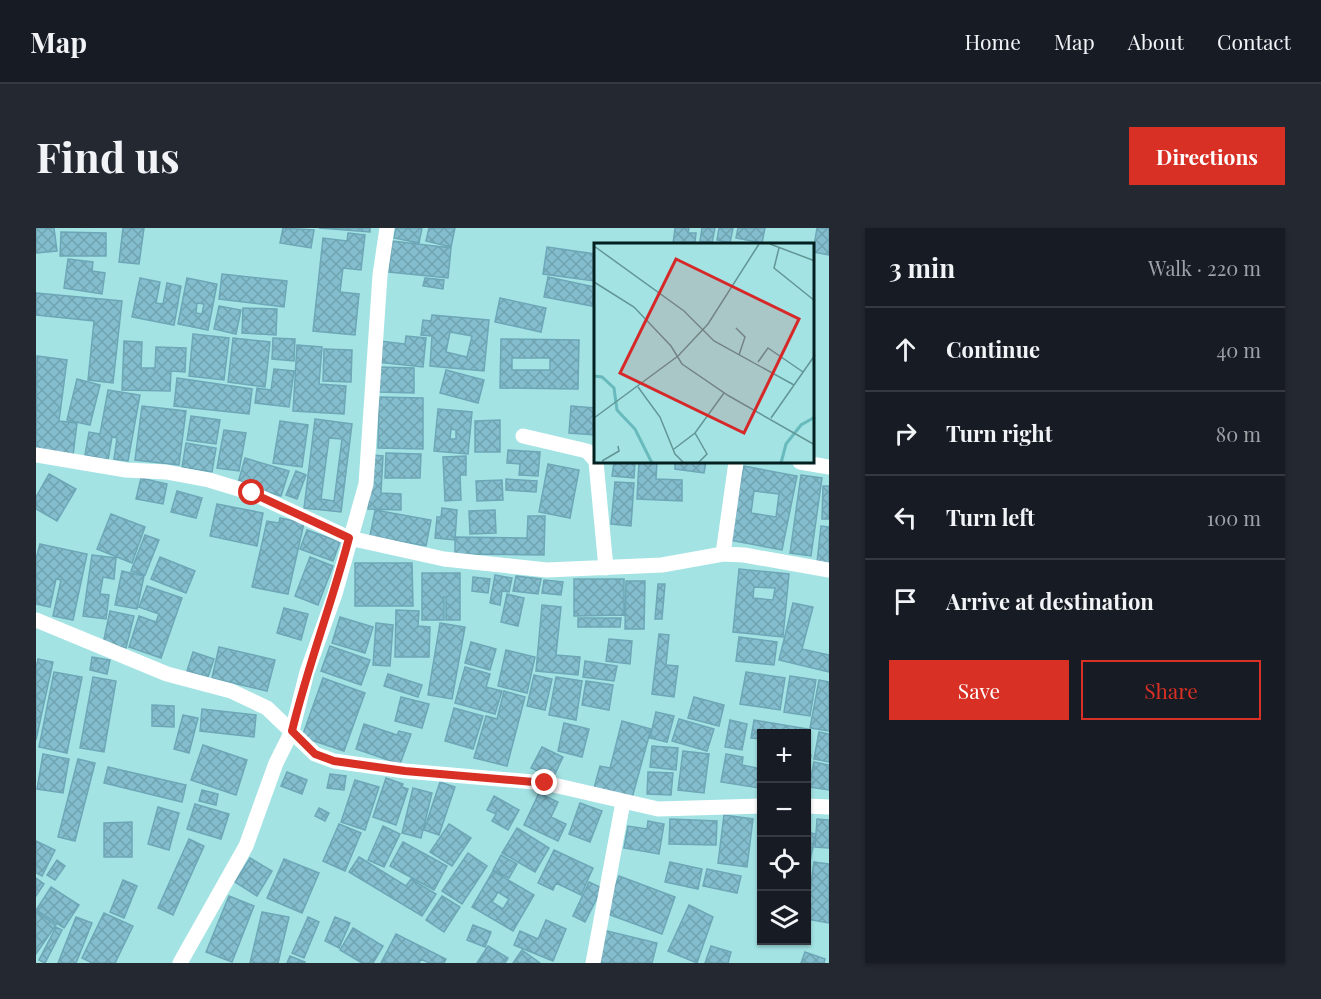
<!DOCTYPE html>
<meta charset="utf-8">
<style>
body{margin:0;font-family:"Playfair Display",serif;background:#242831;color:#f1f3f6}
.controls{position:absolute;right:18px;bottom:18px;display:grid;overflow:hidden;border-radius:0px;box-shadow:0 2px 4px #0004}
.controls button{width:54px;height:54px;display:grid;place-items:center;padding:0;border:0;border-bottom:2px solid #363941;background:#171b24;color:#f1f3f6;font:30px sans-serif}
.stop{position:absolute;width:18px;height:18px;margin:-14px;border:4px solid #d93025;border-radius:50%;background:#fff}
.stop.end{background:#d93025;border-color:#fff;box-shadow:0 2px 6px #0008}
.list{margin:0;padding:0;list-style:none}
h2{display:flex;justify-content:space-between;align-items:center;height:78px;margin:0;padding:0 24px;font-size:26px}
h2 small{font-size:20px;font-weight:400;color:#9ea1a6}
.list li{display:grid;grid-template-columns:39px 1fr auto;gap:18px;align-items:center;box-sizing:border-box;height:84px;padding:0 24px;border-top:2px solid #363941}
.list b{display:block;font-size:22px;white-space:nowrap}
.list em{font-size:20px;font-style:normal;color:#9ea1a6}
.actions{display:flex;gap:12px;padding:18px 24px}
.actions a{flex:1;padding:14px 0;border:2px solid #d93025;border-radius:0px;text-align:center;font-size:21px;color:#d93025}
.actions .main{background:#d93025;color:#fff}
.icon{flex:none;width:33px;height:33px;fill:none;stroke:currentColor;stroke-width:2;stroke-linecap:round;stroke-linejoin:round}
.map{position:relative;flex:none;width:793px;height:735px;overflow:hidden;border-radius:0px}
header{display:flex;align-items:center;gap:36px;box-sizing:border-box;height:84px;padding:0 30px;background:#171b24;border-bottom:2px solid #363941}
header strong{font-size:28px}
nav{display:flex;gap:33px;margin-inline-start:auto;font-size:21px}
.intro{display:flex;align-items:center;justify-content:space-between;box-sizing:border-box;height:144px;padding:0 36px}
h1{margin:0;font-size:42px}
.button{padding:15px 27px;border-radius:0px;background:#d93025;color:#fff;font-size:21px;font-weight:700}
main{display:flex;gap:36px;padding:0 36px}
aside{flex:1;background:#171b24;border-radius:0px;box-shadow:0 2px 4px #0004}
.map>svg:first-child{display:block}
.building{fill:url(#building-cross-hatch);stroke:#6da7b7;stroke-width:1.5;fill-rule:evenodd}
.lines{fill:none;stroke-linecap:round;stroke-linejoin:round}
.street{stroke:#fff;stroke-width:15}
.route{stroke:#d93025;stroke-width:8}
.inset-river{fill:none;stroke:#68babc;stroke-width:3}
.inset-road{fill:none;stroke:#639595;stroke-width:1.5}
.view{fill:#d62828;fill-opacity:0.15;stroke:#d62828;stroke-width:3}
.inset-edge{fill:none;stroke:#041f1f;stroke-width:3}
</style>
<header>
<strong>Map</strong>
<nav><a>Home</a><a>Map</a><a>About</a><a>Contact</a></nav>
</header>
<div class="intro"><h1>Find us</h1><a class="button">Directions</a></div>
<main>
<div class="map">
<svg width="793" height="735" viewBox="0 0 793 735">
<defs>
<pattern id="building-cross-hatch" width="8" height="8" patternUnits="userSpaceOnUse" patternTransform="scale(1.5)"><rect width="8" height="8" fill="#84bece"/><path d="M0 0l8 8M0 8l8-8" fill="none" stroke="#70a3b0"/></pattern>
</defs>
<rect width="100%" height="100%" fill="#a3e3e4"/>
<path class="building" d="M0,0h18l3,23 -21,2z
M87,0h21l-5,36 -20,-2z
M247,0l31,2 -3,18 -31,-5z
M283,0h51v4z
M360,0h26l-3,15 -25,-5z
M393,0h26l-4,19 -25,-6z
M639,0h14l-1,5h8l-1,9 -22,2z
M666,0h13l-3,15 -12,-2z
M683,0h14l-3,15 -13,-3z
M702,0h27l-3,15 -26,-5z
M781,0h12v27l-16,-3z
M25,4l45,1v23h-46z
M312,5l17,2 -4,35 -18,-2 -3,24 19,2 -4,41 -42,-4 10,-93 24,3z
M356,13l59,7 -3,30 -59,-6z
M511,19l48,7 -1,27 -51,-7z
M32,31l25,3 -1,9 13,2 -3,21 -38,-6z
M186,46l65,7 -3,26 -65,-8z
M512,49l47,10 -3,19 -48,-9z
M104,50l20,4 -4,21 7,1 4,-21 14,3 -7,39 -42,-8z
M151,50l30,6 -9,46 -30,-6zM161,75l7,1 -2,10 -6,-1z
M389,50l19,2 -1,9 -20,-3z
M0,65l86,8 -9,82 -25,-3 6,-59 -58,-6z
M464,70l46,10 -5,24 -46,-10z
M183,78l22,4 -5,24 -22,-5z
M207,80l34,1 -1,26 -34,-2z
M396,87l57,5 -5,51 -54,-5 2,-30 -11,-1 2,-15 8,1zM414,104l22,4 -5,21 -21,-5z
M157,106l36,4 -5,42 -35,-4z
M370,108l20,2 -3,29 -46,-5 3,-21 25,3z
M197,110l37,4 -5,45 -37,-5z
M237,110l22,1 -1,22 -22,-2z
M465,111l78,1 -1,49 -78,-1zM476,130h38v12h-38z
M88,113l18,1 -1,26h14l1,-21 30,1 -1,24 -14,-1 -1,20 -48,-1z
M261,117l25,2 -3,37 27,2 -2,28 -51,-3z
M288,121l28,1 -1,32 -28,-1z
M1,128l30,4 -8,61 18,2 -4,32 -37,-5z
M342,139l36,1v25l-36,-1z
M238,141l20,2 -5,36 -34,-4 2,-15 14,2z
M410,142l38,10 -6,23 -38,-10z
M141,150l75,11 -3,25 -75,-8z
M41,151l23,6 -10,40 -23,-5z
M72,162l32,5 -12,66 -14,-2 3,-21 -5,-1 -4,23 -23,-5 4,-23 11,2z
M343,169l44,1v51l-45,-1z
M106,178l44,5 -7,54 -44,-5z
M535,178l24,2v27l-26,-2z
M402,181l34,3 -4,42 -34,-3zM415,201l5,1v9h-6z
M155,188l29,4 -4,24 -29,-4z
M279,191l37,5 -11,88 -37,-4zM293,210l13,1 -8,62 -13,-2z
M464,192v32h-25v-31z
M244,193l28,4 -6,42 -29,-4z
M188,202l22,3 -7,38 -22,-3z
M150,215l30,5 -4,24 -30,-5z
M472,222l32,2 -2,24 -19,-1 1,-11 -13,-1z
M350,225l35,1 -1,24h-35z
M335,227l12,1 -2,37 20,1v16l-33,-1z
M430,228v19h-6l1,25 -16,1 -2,-44z
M209,230l44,13 -8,25 -43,-13z
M578,234h21l-1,16 -22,-2z
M603,234h18l-1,17 26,1v21l-45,-2z
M639,234h31l-2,11 -29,-4z
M512,236l31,6 -9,48 -31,-6z
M708,238l53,10 -15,74 -53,-10zM718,263l25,3 -3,23 -25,-4z
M260,243l10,4 -9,24 -11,-4z
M13,246l27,15 -19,32 -21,-12v-12z
M765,247l21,3 -11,78 -21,-3z
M105,250l26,6 -4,20 -27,-5z
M470,251l31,2 -1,11 -30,-2z
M466,252l1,20 -26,1 -1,-20z
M579,254l19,1 -3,43 -20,-2z
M787,258h6v33h-7z
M141,263l25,7 -6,20 -25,-6z
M181,276l46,9 -6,33 -47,-10z
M406,280l15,2 -2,30 -20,-2 2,-21h4z
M339,282l56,10 -5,26 -56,-10z
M459,282l1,23 -26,1 -1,-23z
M75,286l34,13 -13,36 -35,-14z
M492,288h17l-1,39 -89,-1v-17l72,1z
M244,290l24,5 -16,71 -36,-7 15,-66 12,2z
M785,298l8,1v36l-12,-1z
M271,302l33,12 -7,19 -33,-12z
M109,307l14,5 -14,35 -14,-4z
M4,316l47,10 -14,66 -20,-4 8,-36 -5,-1 -6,28 -14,-3v-45z
M56,327l24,3 -2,21 -11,-2 -3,17 9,1 -3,24 -23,-3z
M124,329l35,14 -9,22 -35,-14z
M274,329l23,9 -15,39 -23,-9z
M319,335h57l1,43h-58z
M703,341l50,5 -6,63 -50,-5zM718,359l21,1 -2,12 -20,-2z
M86,343l22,5 -7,33 -22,-4z
M386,345h38v47h-14v-23h-2v23h-22z
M459,347l17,3 -3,14 -7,-1 -2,14 -10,-2z
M480,348l25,3 -3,15 -25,-3z
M437,349l17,2 -2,14 -16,-2z
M538,351h50v36l-50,1z
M508,352l19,2 -2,13 -19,-2z
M590,353h19l-1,48h-19z
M622,356h7l-3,35h-7z
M111,358l35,12 -21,60 -32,-11 10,-31 17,6 3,-8 -20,-7z
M471,366l17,4 -6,28 -17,-4z
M757,375l20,4 -11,42 27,6v17l-50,-12z
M506,377l19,2 -5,48 24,2 -2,18 -42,-4z
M248,380l24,6 -7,26 -24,-7z
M360,382l23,1 -1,15 12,1 -1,30h-34z
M74,383l24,5 -8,32 -23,-4z
M304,389l33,10 -8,26 -33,-10z
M542,390h43l-1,9h-42z
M340,395l17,2 -3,41 -17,-1z
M404,395l25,4 -13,72 -24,-4z
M623,406l10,1 -3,30 12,1 -4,31 -22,-3z
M703,409l38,5 -3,23 -38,-4z
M573,411l23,2 -2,23 -24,-3z
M435,414l25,7 -6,21 -25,-7z
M294,418l40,14 -9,25 -40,-14z
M183,419l56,13 -8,31 -55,-13z
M470,422l29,7 -8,36 -29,-7z
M157,424l21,7 -6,18 -21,-6z
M56,429l18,3 -3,14 -17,-4z
M2,431l15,3 -17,78v-72z
M549,433l32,5 -3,15 -31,-4z
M429,439l25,7 -4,13 16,4 -7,23 -40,-11z
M18,444l28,5 -15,76 -28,-6z
M710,444l39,6 -5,32 -40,-6z
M352,446l34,11 -4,12 -34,-11z
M498,447l18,4 -7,31 -18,-4z
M754,448l26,4 -6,36 -26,-4z
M57,449l23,4 -12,71 -24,-4z
M520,449l26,4 -6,39 -27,-5z
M287,450l42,15 -21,58 -42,-14z
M783,452l10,2v49l-19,-3z
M550,453l27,4 -4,25 -27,-5z
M468,463l21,6 -18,69 -33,-8 12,-42 11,3z
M365,469l28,7 -7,24 -27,-7z
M658,469l30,8 -5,21 -31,-8z
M116,477l22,1v21l-22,-1z
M418,480l29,8 -10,33 -28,-8z
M166,481l54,6 -2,22 -54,-6z
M620,484l18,4 -7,26 -17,-4z
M147,487l15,3 -9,35 -15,-4z
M643,491l35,10 -7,22 -35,-10z
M694,492l17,4 -5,26 -17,-3z
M718,492l54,9 -2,9v-4h-44v5l-11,-1z
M586,493l29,8 -19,69 -38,-10 6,-22 10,2z
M528,495l25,6 -7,28 -24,-6z
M328,496l33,11 2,-4 12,3 -11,30 -44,-15z
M783,504l10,2v28l-15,-3z
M167,517l44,15 -11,35 -45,-15z
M616,518l26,2 -2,22 -26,-3z
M506,519l21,10 -10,21 -22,-10z
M647,523l26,3 -5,39 -26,-3z
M7,526l26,5 -6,34 -26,-4z
M690,526l17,3 -1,8 20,4 -3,19 -38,-6z
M770,527h5l-5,29z
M42,531l17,4 -20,78 -17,-4z
M778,534l15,3v25l-20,-3z
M72,539l78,18 -4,17 -78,-19z
M251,544l20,8 -5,14 -21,-8z
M612,544l25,1 -2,22 -24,-1z
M294,546l16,2 -2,14 -17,-2z
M350,550l17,6 -1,3 6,2 -12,36 -23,-8z
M319,552l24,7 -14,43 -24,-8z
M404,554l15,5 -16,48 -15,-5z
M377,560l19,5 -11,45 -19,-5z
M166,562l16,4 -2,11 -17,-4z
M503,565l19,9 -7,15 15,7 -8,17 -34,-16z
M458,568l25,14 -11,20 -16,-9 4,-7 -9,-4z
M544,575l22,8 -12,31 -21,-8z
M159,576l34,10 -8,25 -34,-10z
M122,579l21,6 -10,37 -21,-6z
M283,580l10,5 -4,8 -10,-5z
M688,587l29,4 -6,48 -29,-4z
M634,591l47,2 -1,24 -47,-1z
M781,591l12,1v28l-14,-1z
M612,593l16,3 -5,30 -35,-6 4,-22 19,3z
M96,594v35h-28v-34z
M303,596l22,9 -16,38 -22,-10z
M413,596l22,14 -19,28 -22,-14z
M347,598l17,8 -16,33 -16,-7z
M481,600l32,20 -14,24 -33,-19z
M770,604l10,2 -10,44z
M153,611l15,7 -31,69 -15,-7z
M0,613l19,9 -13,26 -6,-3z
M367,614l44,24 -13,24 -44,-24z
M518,622l39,18 -12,27 -25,-12 -3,7 -15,-7z
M432,625l19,13 -25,38 -20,-13z
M465,627l16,9 -8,14 -16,-8z
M323,629l47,29 5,-7 25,15 -14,22 -73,-44z
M214,630l22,13 -15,25 -22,-14z
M248,631l35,14 -17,40 -35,-15z
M21,632l8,6 -10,14 -8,-5z
M634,634l32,7 -4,20 -33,-7z
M778,634l15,2v59l-23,-4z
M671,641l34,7 -4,17 -34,-7z
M457,643l41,24 -21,36 -41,-24zM462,664l11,7 -6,10 -11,-7z
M583,648l56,21 -13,37 -57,-21z
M0,650l8,6 -8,12z
M87,652l14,6 -13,32 -14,-6z
M553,654l13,6 -17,34 -12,-6z
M15,659l28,18 -15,23 -28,-18z
M193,668l25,10 -22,56 -26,-10z
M406,668l18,11 -16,25 -18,-12z
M653,677l24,12 -16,46 -29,-12z
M0,684l20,13 -20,29z
M226,684l27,5 -11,46h-28z
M68,685l29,13 -18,37h-23l-10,-5z
M40,689l16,6 -16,40h-18z
M272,689l11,5 -15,36 -12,-5z
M299,689l15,6 -11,25 -14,-7z
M510,692l20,9 -13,32 -39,-16 6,-14 18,8z
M437,697l18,7 -6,15 -18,-7z
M20,699l6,3 -17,33 -6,-3z
M317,700l30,18 -10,17h-11l-22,-13z
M567,702l54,13 -5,20h-58z
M360,706l50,25 -2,4h-15l-8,-4 -2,4h-38z
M452,718l20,12 -3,5h-28z
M675,718l20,6 -3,11h-23z
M486,722l18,13h-27z
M769,724l20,7 -1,4h-23z
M254,728l15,6v1h-18z"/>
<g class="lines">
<path class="street" d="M487,208l64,15 8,9
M0,227l90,15 40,2 43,8 43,13 97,45 95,21 103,11 115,-5 61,-11 21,1 85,15
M560,234l10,106
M764,234l29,5
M687,326l13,-92
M0,392l131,54 64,17 36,17 48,46 19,7 71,10 140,12 113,26 104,-3
M770,578l23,1
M144,735l66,-117 30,-83 16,-32 15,-59 28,-78 31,-110 14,-209 7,-47
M557,735l30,-161"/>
</g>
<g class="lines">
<path class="route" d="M216,265l97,45c-17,65 -41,127 -57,193l23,23 19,7 71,10 140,12"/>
</g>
<g transform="translate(558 15)">
<rect width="220" height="220" fill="#a3e3e4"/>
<path class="inset-river" d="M0,133l8,1 12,11 3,22 18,19 17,34M187,220l5,-19 15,-19 14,-8"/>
<path class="inset-road" d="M176,1l45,17M0,3l90,65 30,30 80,44M185,5l-5,20 41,33M0,39l40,25 37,39 11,18 47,32 86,49M142,85l9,9 -6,18M164,119l10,-14 35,24M44,144l22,30 15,37 9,9M0,175l84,-62 30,-32 51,-80M177,175l44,-63M101,190l12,21 -9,9M80,206l21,-16 29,-40M8,218l17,-10 -1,-5"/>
<path class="view" d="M82,16l123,60 -55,114 -124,-60z"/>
<rect width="220" height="220" class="inset-edge"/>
</g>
</svg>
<div class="controls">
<button>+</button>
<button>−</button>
<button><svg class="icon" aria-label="locate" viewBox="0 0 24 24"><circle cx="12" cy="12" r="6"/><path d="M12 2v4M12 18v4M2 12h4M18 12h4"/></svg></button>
<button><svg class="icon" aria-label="layers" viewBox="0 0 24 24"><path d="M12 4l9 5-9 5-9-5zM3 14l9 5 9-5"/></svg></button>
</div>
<div class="stop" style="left:216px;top:265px"></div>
<div class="stop end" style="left:509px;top:555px"></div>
</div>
<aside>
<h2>3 min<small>Walk · 220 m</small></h2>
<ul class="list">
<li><svg class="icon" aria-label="ahead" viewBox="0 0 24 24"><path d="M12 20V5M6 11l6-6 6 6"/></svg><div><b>Continue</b></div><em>40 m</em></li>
<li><svg class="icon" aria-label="right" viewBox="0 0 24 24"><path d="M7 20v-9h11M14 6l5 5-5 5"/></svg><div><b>Turn right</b></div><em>80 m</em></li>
<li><svg class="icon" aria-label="left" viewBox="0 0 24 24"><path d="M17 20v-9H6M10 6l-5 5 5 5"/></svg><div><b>Turn left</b></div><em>100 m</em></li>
<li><svg class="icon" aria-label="arrive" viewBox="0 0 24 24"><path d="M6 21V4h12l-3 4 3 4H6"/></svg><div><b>Arrive at destination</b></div></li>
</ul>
<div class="actions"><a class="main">Save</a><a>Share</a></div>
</aside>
</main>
